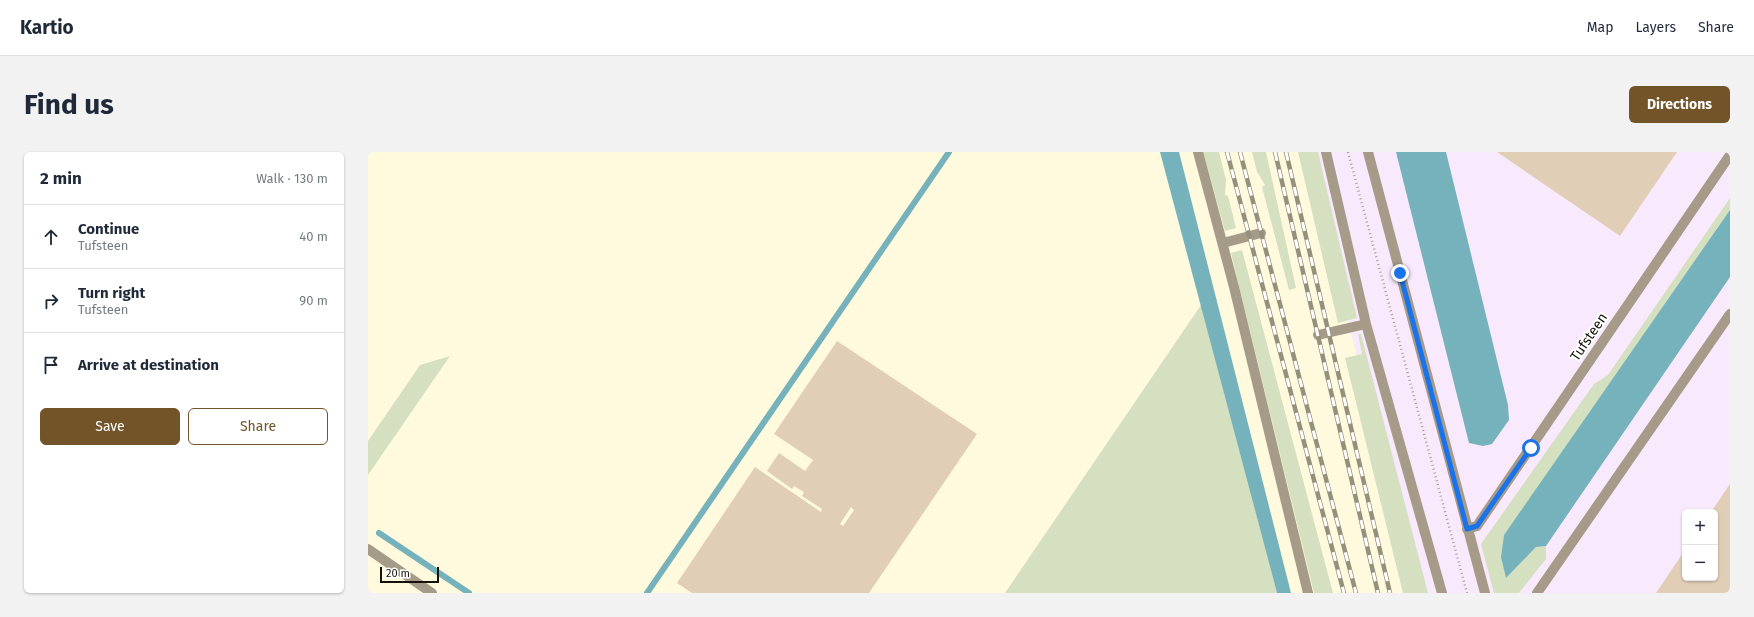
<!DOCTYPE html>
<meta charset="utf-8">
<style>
body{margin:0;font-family:"Fira Sans",sans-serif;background:#f2f2f3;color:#1f2937}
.controls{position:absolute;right:12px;bottom:12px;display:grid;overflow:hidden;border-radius:6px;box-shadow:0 1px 3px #0004}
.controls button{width:36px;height:36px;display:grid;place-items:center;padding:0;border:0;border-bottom:1px solid #e0e1e3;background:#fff;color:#1f2937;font:20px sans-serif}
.scale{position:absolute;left:12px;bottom:10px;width:59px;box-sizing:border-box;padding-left:4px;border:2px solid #151309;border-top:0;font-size:11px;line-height:14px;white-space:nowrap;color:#151309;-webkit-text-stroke:3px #fff;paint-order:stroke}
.stop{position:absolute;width:12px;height:12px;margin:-9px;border:3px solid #1a73e8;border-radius:50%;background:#fff}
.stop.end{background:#1a73e8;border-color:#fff;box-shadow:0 1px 4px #0008}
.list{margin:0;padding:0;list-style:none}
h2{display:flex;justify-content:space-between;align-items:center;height:52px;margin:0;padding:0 16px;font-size:17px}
h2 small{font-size:13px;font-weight:400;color:#747a83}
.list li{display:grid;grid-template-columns:26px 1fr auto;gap:12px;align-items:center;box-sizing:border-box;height:64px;padding:0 16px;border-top:1px solid #e0e1e3}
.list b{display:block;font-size:15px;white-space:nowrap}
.list p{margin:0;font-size:13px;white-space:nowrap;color:#747a83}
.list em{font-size:13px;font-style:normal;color:#747a83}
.actions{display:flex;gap:8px;padding:12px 16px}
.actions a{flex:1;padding:9px 0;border:1px solid #725428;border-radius:6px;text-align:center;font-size:14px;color:#725428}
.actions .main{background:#725428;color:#fff}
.icon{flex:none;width:22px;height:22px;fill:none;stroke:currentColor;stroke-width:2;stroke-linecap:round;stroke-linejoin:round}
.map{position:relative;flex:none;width:1362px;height:441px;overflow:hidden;border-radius:6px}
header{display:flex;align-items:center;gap:24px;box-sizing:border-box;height:56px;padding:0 20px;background:#fff;border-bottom:1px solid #e0e1e3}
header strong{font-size:19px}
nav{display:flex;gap:22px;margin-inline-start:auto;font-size:14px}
.intro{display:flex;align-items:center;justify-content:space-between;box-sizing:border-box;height:96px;padding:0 24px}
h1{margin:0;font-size:28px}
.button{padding:10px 18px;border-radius:6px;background:#725428;color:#fff;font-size:14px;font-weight:700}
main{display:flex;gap:24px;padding:0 24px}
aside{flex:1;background:#fff;border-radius:6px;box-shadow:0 1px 3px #0004}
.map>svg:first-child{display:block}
.commercial{fill:#f8e9fc;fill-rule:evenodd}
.green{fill:#d4e0bf}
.water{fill:#76b2bb}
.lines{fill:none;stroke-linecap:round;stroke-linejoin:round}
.stream{stroke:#76b2bb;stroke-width:6}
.building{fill:#e1ceb6;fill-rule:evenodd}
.path{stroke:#a8a48e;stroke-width:2.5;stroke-dasharray:1 3;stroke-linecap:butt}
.service{stroke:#a69b89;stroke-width:10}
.minor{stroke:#a69b89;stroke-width:10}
.rail-casing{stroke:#94907c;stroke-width:4.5}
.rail{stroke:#fff;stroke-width:3;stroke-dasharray:9;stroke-linecap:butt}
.route{stroke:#1a73e8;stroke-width:5}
.labels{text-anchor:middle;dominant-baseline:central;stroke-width:4;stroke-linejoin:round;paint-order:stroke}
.street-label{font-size:14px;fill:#151309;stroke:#fff}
</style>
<header>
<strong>Kartio</strong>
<nav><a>Map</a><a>Layers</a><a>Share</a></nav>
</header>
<div class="intro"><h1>Find us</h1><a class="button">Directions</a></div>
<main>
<aside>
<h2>2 min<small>Walk · 130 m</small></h2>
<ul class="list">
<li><svg class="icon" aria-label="ahead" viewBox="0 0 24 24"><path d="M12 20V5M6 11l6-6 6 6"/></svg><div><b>Continue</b><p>Tufsteen</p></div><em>40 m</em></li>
<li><svg class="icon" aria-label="right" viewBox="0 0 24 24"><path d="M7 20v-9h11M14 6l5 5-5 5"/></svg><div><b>Turn right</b><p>Tufsteen</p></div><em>90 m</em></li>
<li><svg class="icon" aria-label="arrive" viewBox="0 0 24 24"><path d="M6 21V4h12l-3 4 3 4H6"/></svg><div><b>Arrive at destination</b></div></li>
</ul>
<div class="actions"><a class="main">Save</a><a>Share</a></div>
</aside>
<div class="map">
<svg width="1362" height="441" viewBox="0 0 1362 441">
<rect width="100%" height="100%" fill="#fffadd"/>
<path class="commercial" d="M942,0h420v441h-314l-65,-260zM1317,360h30v66h-30z"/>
<path class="green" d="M835,0h16l7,28 -1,15 3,1 8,32 -11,3z
M884,0h14l30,136 -7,2 -27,-103 3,-2 -8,-13z
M930,0h20l39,166 -19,5z
M1362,46v12l-224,368 30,-31 10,-1v13l-27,34h-25l-13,-49 113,-160 14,-9z
M874,98l91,343h-19l-83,-340z
M833,153l76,288h-272z
M990,182h3l67,259h-25l-58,-235 17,-4z
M82,204l-82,119v-34l52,-76z"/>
<path class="water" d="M792,0h19l112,441h-14z
M1028,0h50l62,253 1,15 -17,24 -9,2 -14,-3z
M1362,58v67l-184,269 -10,1 -30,31 -5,-21 3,-22z"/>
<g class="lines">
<path class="stream" d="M11,381l90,60
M279,441l302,-441"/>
</g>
<path class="building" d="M1129,0h180l-57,84z
M469,189l140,93 -108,159h-177l-15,-10 78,-116 66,45 1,-3 -20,-13 2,-4 -10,-6 -2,3 -25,-18 12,-18 26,18 8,-11 -39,-26zM483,355l3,3 -11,16 -3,-2z
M1362,332v109h-74l29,-43v28h30v-66h-4z"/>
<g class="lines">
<path class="path" d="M980,0l119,441"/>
<path class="service" d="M830,0l36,135 74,306
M958,0l40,172 76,269
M855,91l38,-10
M950,183l48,-11
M1099,377l10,-3 253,-371
M1169,441l193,-279"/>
<path class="minor" d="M1000,0l117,441
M0,397l64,44"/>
<g class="rail-casing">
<path id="rail" d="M859,0l117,441
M872,0l116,441
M907,0l103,441
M918,0l104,441"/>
</g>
<use href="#rail" class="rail"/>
</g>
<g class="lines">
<path class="route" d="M1032,121l67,256 10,-3 54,-78"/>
</g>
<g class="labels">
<g class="street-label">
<text transform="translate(1221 185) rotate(-56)">Tufsteen</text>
</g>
</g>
</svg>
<div class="controls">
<button>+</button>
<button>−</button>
</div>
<div class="scale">20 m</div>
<div class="stop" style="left:1163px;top:296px"></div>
<div class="stop end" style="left:1032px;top:121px"></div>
</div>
</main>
